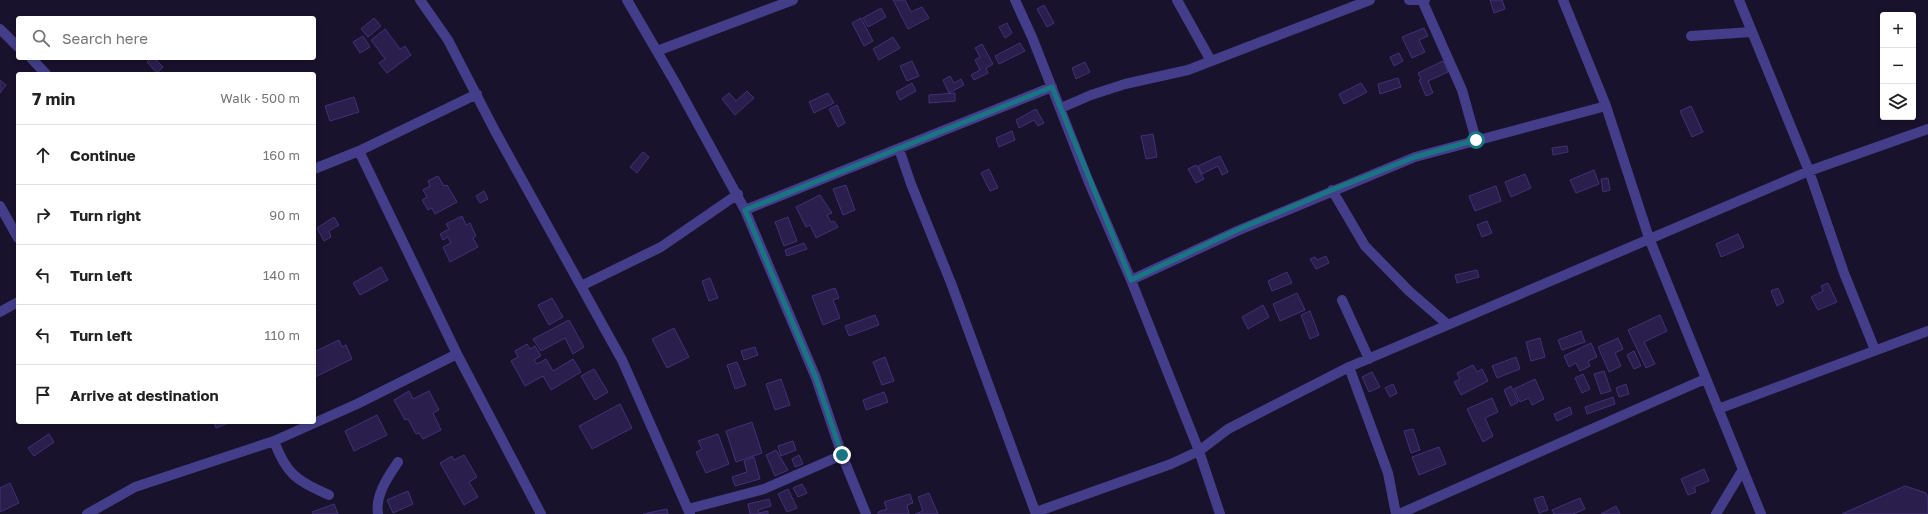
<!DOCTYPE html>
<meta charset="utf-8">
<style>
body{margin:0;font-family:"Golos Text",sans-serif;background:#f2f2f2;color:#222}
.controls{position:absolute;right:12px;top:12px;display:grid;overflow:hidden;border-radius:4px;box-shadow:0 2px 6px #0003}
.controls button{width:36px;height:36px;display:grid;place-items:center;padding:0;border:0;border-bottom:1px solid #e0e0e0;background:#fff;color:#222;font:20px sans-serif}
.stop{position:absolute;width:12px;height:12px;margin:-9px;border:3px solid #197584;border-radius:50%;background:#fff}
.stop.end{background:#197584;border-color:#fff;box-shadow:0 1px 4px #0008}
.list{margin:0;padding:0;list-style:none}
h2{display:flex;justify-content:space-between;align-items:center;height:52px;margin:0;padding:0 16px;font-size:17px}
h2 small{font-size:13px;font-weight:400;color:#767676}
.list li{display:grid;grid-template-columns:26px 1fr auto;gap:12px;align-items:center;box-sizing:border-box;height:60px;padding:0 16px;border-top:1px solid #e0e0e0}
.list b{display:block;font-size:15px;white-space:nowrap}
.list em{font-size:13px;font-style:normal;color:#767676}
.icon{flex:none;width:22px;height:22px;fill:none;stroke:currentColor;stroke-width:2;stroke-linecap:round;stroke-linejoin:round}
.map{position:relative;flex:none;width:1928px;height:514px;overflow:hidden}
.search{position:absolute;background:#fff;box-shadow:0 2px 6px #0003;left:16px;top:16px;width:300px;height:44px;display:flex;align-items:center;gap:10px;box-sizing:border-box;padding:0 14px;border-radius:4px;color:#767676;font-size:15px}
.panel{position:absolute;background:#fff;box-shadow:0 2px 6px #0003;left:16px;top:72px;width:300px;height:352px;border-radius:4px}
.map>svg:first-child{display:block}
.building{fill:#2a1e4d;stroke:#423178}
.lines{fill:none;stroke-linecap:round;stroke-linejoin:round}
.street{stroke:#443e8a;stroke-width:10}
.route{stroke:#197584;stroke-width:5}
</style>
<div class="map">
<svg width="1928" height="514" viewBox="0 0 1928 514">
<rect width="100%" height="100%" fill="#18122c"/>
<path class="building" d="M893,0h12l6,12 11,-5 7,11 -21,11z
M1490,0h12l3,9 -11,4z
M1044,5l10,18 -7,4 -10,-18z
M881,8l5,9 -18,10 -5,-9z
M374,18l7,8 -13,11 -7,-8z
M861,18l12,23 -9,5 -12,-23z
M1007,23l5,10 -7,5 -6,-11z
M1424,28l4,8 -9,4 6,12 -13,6 -10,-21z
M385,29l15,20 5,-3 6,9 -24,18 -8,-10 6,-4 -14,-19z
M363,36l7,11 -10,6 -7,-11z
M893,37l7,11 -21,12 -6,-11z
M1020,43l5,8 -26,13 -4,-8z
M982,44l11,20 -7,4 2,5 -14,7 -3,-5 9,-5 -5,-10 5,-3 -5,-9z
M1399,53l4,8 -9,5 -4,-9z
M151,58h3l9,9 -6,6 -10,-11z
M912,61l7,15 -12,5 -7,-15z
M1443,61l5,11 -20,9 5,12 -7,3 -7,-16 2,-1 -3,-6z
M1085,62l5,10 -14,7 -4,-11z
M950,76l4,7 7,-4 3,6 -15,8 -6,-13z
M1398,78l3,9 -21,7 -2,-10z
M0,80l6,5 -6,8z
M912,83l4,8 -16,9 -4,-8z
M1361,83l6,9 -23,12 -5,-10z
M747,91l7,7 -19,17 -13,-16 7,-6 7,8z
M828,93l6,10 -20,10 -5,-11z
M955,93v8l-26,2v-8z
M354,97l5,15 -29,9 -5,-15z
M837,105l8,18 -7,4 -9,-18z
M1691,106l12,26 -11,5 -12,-26z
M1036,109l8,14 -6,3 -4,-6 -15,8 -3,-8z
M1012,131l3,9 -16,7 -3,-9z
M1153,134l4,23 -11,2 -5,-23z
M1567,146l1,6 -15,3 -1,-7z
M643,152l6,5 -12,16 -7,-6z
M1220,156l8,16 -6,3 -4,-9 -16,8 -4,-8z
M1196,165l8,14 -8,4 -8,-14z
M989,169l9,19 -8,3 -9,-18z
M1594,170l5,14 -23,9 -6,-13z
M1525,174l6,14 -20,9 -6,-15z
M438,176l6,10 3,-1 10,17 -22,12 -3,-6 -4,2 -6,-10 5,-3 -4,-7 7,-4 -2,-5z
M1608,178l2,12 -7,2 -2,-13z
M846,185l9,25 -12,5 -10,-26z
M1496,186l5,15 -26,10 -6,-15z
M484,191l4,8 -8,4 -4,-7z
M820,195l12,18 -5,2 4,7 3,-1 4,6 -22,11 -6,-13 -4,2 -10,-20z
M462,216l4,9 4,-2 6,13 -3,2 5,9 -28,15 -7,-15 8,-4 -3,-6 -5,3 -3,-6 9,-5 -3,-5z
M334,217l5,8 -10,6 2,6 -7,4 -7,-13z
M788,217l9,24 -13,5 -9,-24z
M1487,221l5,12 -10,4 -5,-12z
M1738,234l6,13 -23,10 -5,-13z
M804,243l3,6 -20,7 -2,-6z
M1326,256l3,7 -13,6 -6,-10 5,-2 2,3z
M381,267l7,13 -28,15 -7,-12z
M1477,270l2,7 -22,6 -2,-8z
M1287,272l5,11 -20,8 -4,-10z
M710,278l8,20 -9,3 -7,-20z
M1828,283l9,19 -19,8 -7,-13 12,-6 -2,-5z
M835,288l4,10 -6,2 7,18 -17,7 -11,-29z
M1778,288l6,14 -7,4 -6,-15z
M1297,293l8,17 -25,11 -7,-17z
M552,298l11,19 -14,8 -11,-20z
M1263,305l6,12 -21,12 -6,-12z
M1310,311l9,24 -9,4 -9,-24z
M875,315l4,10 -30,11 -4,-10z
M1660,315l7,16 -23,11 11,22 -9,4 -18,-38z
M569,320l15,27 -11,7 -8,-16 -24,13 -8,-12z
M674,328l15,29 -22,11 -15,-29z
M1581,331l4,11 -23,8 -4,-10z
M1540,338l5,19 -14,4 -5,-19z
M1618,338l5,11 -8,4 6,13 -12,6 -11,-25z
M339,340l3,7 4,-2 6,14 -37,18 -1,-25z
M1591,343l6,14 -9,4 2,5 -10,5 -4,-8 -7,4 -5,-11z
M527,344l3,5 5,-3 6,10 -7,4 3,4 9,-5 7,12 20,-12 8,13 -30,18 -8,-14 -18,10 -14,-25 7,-4 -3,-6z
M755,347l3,8 -14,5 -3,-9z
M1634,351l7,15 -7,3 -7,-14z
M885,357l9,24 -12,4 -9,-23z
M1516,357l4,12 -23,9 -5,-12z
M737,362l9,23 -11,4 -8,-24z
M1473,365l4,7 5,-3 6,12 -27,14 -7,-13 6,-3 -3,-6z
M594,369l14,23 -13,8 -14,-24z
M1604,371l7,20 -10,3 -7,-20z
M1372,372l8,15 -11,5 -7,-15z
M1583,374l7,15 -8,4 -7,-15z
M781,379l9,26 -15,5 -9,-26z
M1535,379l9,20 -12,6 -3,-7 -9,4 -6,-13z
M1393,384l4,9 -7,4 -5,-9z
M1626,384l3,10 -10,3 -3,-9z
M1511,386l7,16 -7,4 -7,-16z
M409,391l4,8 16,-8 10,19 -6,3 8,17 -18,9 -4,-6 -3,1 -8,-15 -3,1 -11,-20z
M884,392l4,10 -22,8 -3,-10z
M1613,397l2,7 -28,10 -2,-7z
M1492,398l6,14 -13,6 8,18 -10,6 -16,-33z
M620,404l12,24 -40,21 -13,-23z
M1570,407l2,7 -15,7 -3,-7z
M377,415l10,20 -33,16 -9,-20z
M216,422h15l-15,6 -2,-5z
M752,422l10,31 -26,9 -10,-31z
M1413,429l7,21 -9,3 -7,-22z
M49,434l5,8 -20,14 -6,-8z
M718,434l11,30 -23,9 -10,-21 6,-3 -4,-8z
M793,441l3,9 -15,6 -3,-10z
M1439,447l7,17 -27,11 -7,-18z
M776,450l12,20 -13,6 -9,-21z
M464,455l13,22 -8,5 9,15 -14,8 -24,-42 12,-7 2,4z
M799,455l4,9 -8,3 -3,-8z
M754,457l6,22 -25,7 -3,-9 15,-5 -3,-11z
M1704,469l5,12 -15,6 2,5 -8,3 -7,-16z
M10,483l9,20 -19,9v-24z
M802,484l5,9 -9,4 -5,-9z
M1905,486l21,7 2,5v16h-86z
M788,489l9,19 -10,4 -9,-18z
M408,491l5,13 -20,9 -6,-13z
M929,493l9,21h-23l8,-3 -5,-14z
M910,494l3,9 -6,2 2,9h-31v-2l9,-3 -3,-7z
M1543,496l5,14 -9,3 -5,-14z
M1580,498l5,11 -12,5h-19l-2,-4z
M769,499l2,7 -13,4 1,3 9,-2v3h-18l-2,-10z
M334,504l4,10h-25l-1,-2z
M1616,506l4,8h-19z
M667,509l1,5h-25z"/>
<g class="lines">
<path class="street" d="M420,0l28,40 47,91 127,229 68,154
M627,0l49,84 69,126 71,168 26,77 24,59
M1015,0l17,37 56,143 43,100 68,171 21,63
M1177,0l34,61
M1409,0h16
M1422,0l40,90 14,50
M1563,0l43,106 43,132 112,276
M1739,0l70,171 35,102 31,77
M0,29l18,18
M1691,36l60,-4
M657,51l136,-51
M31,58l15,16
M1061,108l30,-13 34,-11 63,-14 182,-70
M899,149l12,35 40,99 85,231
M359,151l98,203 84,160
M314,169l45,-18 118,-57
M1332,190l33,56 44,45 38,33
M0,206l18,32
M745,210l307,-123
M1131,280l106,-49 178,-74 191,-51
M581,286l80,-39 77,-53
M1342,300l27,59
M0,312l18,-10
M1349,367l39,106 8,41
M1718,409l210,-78
M274,441c13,35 23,39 55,54
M688,509l76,-20 78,-34
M1036,512l135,-48 28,-13 29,-22 121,-62 460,-196 119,-42
M87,514l48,-27 139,-46 83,-37 100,-50
M378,514c-3,-19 10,-37 20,-52
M1399,514l306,-135
M1716,514l26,-43"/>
</g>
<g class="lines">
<path class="route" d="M842,455l-26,-77 -71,-168 307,-123 79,193 106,-50 95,-40 83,-33 61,-17"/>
</g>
</svg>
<div class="controls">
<button>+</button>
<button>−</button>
<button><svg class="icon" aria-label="layers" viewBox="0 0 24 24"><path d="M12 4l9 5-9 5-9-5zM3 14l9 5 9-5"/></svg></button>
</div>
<div class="stop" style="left:1476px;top:140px"></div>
<div class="stop end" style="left:842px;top:455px"></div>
<div class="search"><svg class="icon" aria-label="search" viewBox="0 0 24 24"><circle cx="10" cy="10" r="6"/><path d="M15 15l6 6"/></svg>Search here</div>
<section class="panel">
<h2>7 min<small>Walk · 500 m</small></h2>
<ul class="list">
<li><svg class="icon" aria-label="ahead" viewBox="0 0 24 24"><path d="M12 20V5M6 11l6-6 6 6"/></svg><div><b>Continue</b></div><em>160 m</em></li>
<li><svg class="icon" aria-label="right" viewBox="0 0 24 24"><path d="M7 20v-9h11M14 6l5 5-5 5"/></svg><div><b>Turn right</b></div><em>90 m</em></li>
<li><svg class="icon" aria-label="left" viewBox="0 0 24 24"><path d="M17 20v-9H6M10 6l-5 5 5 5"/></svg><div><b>Turn left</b></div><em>140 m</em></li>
<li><svg class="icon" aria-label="left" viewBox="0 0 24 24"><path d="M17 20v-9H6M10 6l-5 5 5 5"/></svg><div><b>Turn left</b></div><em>110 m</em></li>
<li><svg class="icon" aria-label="arrive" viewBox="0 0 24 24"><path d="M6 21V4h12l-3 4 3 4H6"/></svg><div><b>Arrive at destination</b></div></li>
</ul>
</section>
</div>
